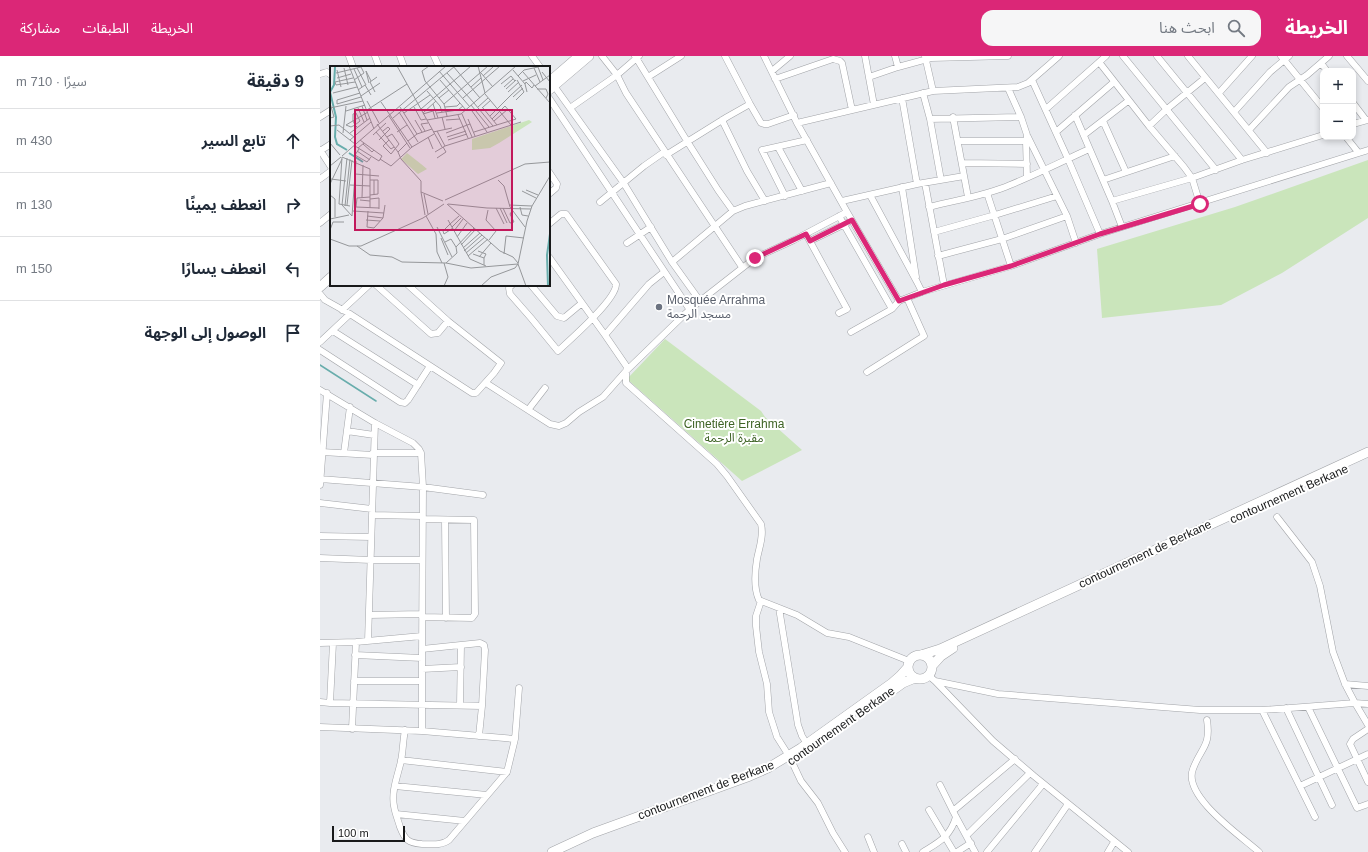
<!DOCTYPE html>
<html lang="ar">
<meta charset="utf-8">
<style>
body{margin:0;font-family:Helvetica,"Noto Sans Arabic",sans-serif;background:#f6f6f7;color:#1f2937;direction:rtl}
.controls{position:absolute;right:12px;top:12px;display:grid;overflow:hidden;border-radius:8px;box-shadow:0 2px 6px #0003}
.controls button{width:36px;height:36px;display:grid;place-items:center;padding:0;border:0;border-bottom:1px solid #e0e1e3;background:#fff;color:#1f2937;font:20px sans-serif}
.scale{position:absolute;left:12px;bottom:10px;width:73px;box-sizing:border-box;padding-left:4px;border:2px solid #18191a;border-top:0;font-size:11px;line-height:14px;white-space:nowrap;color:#18191a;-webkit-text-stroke:3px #fff;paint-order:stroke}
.stop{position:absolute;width:12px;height:12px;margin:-9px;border:3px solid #db2777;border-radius:50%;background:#fff}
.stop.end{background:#db2777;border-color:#fff;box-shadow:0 1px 4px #0008}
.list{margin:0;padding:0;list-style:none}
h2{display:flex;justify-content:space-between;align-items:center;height:52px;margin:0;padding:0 16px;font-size:17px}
h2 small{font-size:13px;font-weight:400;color:#747a83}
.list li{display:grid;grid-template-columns:26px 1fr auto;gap:12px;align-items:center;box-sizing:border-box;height:64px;padding:0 16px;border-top:1px solid #e0e1e3}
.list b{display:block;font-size:15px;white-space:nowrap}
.list em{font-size:13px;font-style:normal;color:#747a83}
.icon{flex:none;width:22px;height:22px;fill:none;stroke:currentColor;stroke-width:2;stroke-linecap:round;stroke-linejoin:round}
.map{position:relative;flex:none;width:1048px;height:796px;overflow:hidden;direction:ltr}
header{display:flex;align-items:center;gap:24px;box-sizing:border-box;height:56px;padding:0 20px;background:#db2777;color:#fff}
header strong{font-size:19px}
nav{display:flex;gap:22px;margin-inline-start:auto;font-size:14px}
.search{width:280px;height:36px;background:#f6f6f7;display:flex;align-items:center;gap:10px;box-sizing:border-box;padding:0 14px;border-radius:12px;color:#747a83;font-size:15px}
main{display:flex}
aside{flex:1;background:#fff}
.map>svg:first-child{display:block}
.green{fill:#cae5bb}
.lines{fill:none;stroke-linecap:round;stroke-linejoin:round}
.stream{stroke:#68adac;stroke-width:1.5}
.minor-casing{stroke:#a2a4a8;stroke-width:7}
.highway-casing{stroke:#a2a4a8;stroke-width:10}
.minor{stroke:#fff;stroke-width:6}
.highway{stroke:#fff;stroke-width:9}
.route{stroke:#db2777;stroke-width:5}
.worship-dot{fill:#6b7280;stroke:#fff;stroke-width:1.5}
.labels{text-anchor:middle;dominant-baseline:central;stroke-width:4;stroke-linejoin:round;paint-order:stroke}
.worship-label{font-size:12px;fill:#5b616d;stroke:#fff;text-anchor:start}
.park-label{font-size:12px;fill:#3e6325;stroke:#fff}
.street-label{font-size:12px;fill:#18191a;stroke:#fff}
.inset-river{fill:none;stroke:#68adac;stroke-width:2}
.inset-road{fill:none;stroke:#95979a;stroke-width:1}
.view{fill:#c2185b;fill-opacity:0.15;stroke:#c2185b;stroke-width:2}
.inset-edge{fill:none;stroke:#18191a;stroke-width:2}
</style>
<header>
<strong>الخريطة</strong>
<div class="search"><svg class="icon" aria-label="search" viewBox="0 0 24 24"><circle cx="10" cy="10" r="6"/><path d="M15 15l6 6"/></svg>ابحث هنا</div>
<nav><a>الخريطة</a><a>الطبقات</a><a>مشاركة</a></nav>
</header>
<main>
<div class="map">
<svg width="1048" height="796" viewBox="0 0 1048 796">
<rect width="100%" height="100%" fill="#e9ebef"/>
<path class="green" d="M1048,104v58l-86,55 -61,32 -119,13 -5,-69 138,-42z
M345,283l96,72 4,6 37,33 -60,31 -115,-102z"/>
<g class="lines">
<path class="stream" d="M0,309l56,36"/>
<g class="minor-casing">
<path id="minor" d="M29,0l4,11
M55,0l4,11
M80,0l4,11
M114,0l5,11
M212,0l8,11
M282,0l15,19 9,18 116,174
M315,0l52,85 31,49 15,21
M405,0l25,48 11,19 3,1h4l26,-9
M444,0l33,67 50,89 52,89
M545,0l9,49
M575,0l3,11
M605,0l8,35
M803,0l93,114
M837,0l85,104
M868,0l79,97
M961,0l42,52
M1027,0l21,25
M779,6l50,64 35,41 8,11 8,26
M1001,7l6,8
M452,15l18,-15
M0,18l7,-2 4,3
M328,21l33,-21
M549,21l29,-10 33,-9 77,-2
M455,23l58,-20 7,2 2,2 10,47
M712,24l36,79 32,75
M232,27l71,99 49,80 28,39 55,-43 39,-18 53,-28
M688,32l13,29 6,18 40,81 9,27
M603,37l7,26 11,61
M899,37l33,-37
M229,42l141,212
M582,42l15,86
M1033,47l13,17
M250,52l47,-33 22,-19
M726,53l60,-53
M914,56l36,-40 19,-16
M755,59l37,86 10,26
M0,61l11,-7
M633,61l15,80
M610,63l91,-2
M402,64l25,51 18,30
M783,65l23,51
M477,67l136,-32 85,-4 10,-4 31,-27
M1033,68l15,-4
M829,70l18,-17 38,-31
M929,74l40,-43 18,-12 22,-19
M736,76l58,-50
M764,79l44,-34
M1026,81l12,15
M638,85h68l1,-5
M706,85l1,36
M458,91l24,44
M0,94l11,17
M0,95l11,-7
M346,99l61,-38 23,-13
M642,107l65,1
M229,116l8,12 -1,4 -7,6
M0,123l11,-8
M783,124l72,-24
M605,127l19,102
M582,131l14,90
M667,137l24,73
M550,139l47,87 5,10
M465,140l-23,-46 45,-10
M522,145l75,-17 47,-8
M792,145l80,-23 50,-18 81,-25
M280,146l44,-36 20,-14
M609,151c27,-7 56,-11 81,-22 27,-11 53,-24 79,-36
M519,160l53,93
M0,167l11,-9
M614,176l61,-17 62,-19
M486,178l41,75 -8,4
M490,185l37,-18
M307,187l24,-16
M618,200l64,-17 65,-23
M229,201l56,78 44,-51 15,-12
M352,206l61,-51 12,-5 86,-23
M56,229l55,49 7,-1 10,-12
M192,229l-3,3 1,6 21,24 27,33c12,-11 59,-52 58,-67l-50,-70h-5l-12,10
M211,229l26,31 7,2 18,-15
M0,238l5,6 25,14 122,79h4l18,-20 7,-10 -53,-42 -40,-36
M22,254l27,-25
M13,275l85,54
M531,276l41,-23 7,-8 23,-9 89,-26 89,-32 268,-84
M285,279l22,32 -1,4v12l91,81 10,12 34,48c3,12 -2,24 -4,35 -2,12 -3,30 2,41l38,15 30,18 22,4 60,24
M0,286l30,-28
M0,294l80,52 5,1 3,-3 22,-34
M547,316l57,-36 -17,-38
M166,327l64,41 9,2 7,-3 13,-11 24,-15 23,-26 60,-58 14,-12
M0,334l55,33 38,20 6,6 2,4 2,34 -1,171
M208,354l17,-22
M27,375l27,4
M2,396l51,3
M24,397l6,-46
M53,397h48
M0,423l103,8 60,8
M0,429l7,-92
M0,447l52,6
M52,459l50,1
M957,461l35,45 8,24 13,66 12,32 10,19 13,22
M125,464l1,98
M0,480l51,1
M0,502l51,2h51
M441,545l-5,15v10l3,26 8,32 2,28 8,25 12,19
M459,552l19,117 4,11 5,8
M49,559l53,-1
M102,561l50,1 3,-4 -1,-94 -51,-1
M48,585l7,-218
M0,587l36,-1 66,-6
M13,587l-3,60 152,3
M102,593l58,-6 4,2 1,5 -3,56 -3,30
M35,599l67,3v73
M102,613l39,-2
M608,619l7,6 63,13 202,16h62l93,-7 13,1
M34,625h68
M615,625l58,60 41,35 94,76
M1025,628l23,2
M0,646l10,1
M140,649l1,-60
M988,651l49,101 11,-4
M966,652l46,97
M942,654l53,107
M887,664c4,27 -6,27 -14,49 -11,27 48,67 66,83
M0,671l102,4 93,8
M32,673l4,-87
M1048,673l-15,10 -3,5 18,38
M85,674c-2,10 -2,21 -4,31 -3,14 -10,30 -7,45 1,7 4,14 6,21 5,13 8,16 22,17 9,0 19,2 27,-4l58,-68 8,-33 4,-51
M81,704l106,12
M472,706l9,19 17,22 15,30 12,19
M620,729l16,32 19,35
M75,730l92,9
M980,730l68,-32
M609,754l25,42
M633,755l62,-52
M76,758l69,7
M647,779l63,-62
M548,781l6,15
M582,788l4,8
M603,796c16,-10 27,-15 33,-35
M637,796l14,-9
M667,796l56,-68
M715,796l33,-48
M788,796l6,-10"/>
</g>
<g class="highway-casing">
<path id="highway" d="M229,26l30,-26
M229,34l40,-34
M0,231l11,-10
M601,599l19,-6 428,-197
M588 611a12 12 0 1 1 24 0a12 12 0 1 1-24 0Z
M612,610l9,-10 12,-8
M569,637l14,-10 12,-5
M232,796l41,-19 157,-57 18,-8 33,-20 91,-65 8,-7 8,-9"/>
</g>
<use href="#minor" class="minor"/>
<use href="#highway" class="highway"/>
</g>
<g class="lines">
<path class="route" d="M435,202l51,-24 4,7 42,-21 47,81 45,-16 67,-19 89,-32 100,-30"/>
</g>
<circle class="worship-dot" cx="339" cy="251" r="4"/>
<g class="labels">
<g class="worship-label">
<text x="347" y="244">Mosquée Arrahma<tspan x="347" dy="14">مسجد الرحمة</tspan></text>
</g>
<g class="park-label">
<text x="414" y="368">Cimetière Errahma<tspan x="414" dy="14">مقبرة الرحمة</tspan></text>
</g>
<g class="street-label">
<text transform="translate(969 438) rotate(-24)">contournement Berkane</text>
<text transform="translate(825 498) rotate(-25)">contournement de Berkane</text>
<text transform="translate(521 670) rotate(-35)">contournement Berkane</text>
<text transform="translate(386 734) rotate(-21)">contournement de Berkane</text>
</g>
</g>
<g transform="translate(10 10)">
<rect width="220" height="220" fill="#e9ebef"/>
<path d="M199,54l3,2 -33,21 -9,5 -18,2v-11zM77,87l14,11 6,5 -9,5 -17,-15z" fill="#cae5bb"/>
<path class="inset-river" d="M5,1l-1,18 -4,7 6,25 -1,20 2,7 10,6M19,87l14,9M218,220l-1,-31 3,-21"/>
<path class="inset-road" d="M19,0l25,63M67,0l45,81M99,0l-7,5 3,10 19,23 3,12M123,0l27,32M148,0l7,27M14,2l4,17M27,2l9,17M204,2l6,14M24,3l8,18M7,4l4,17M183,4l12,14 2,8M109,5l31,36M193,6l27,31M212,6l8,10M6,7l25,-6 3,6 -10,7M117,7l27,30M151,7l12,14M153,10l10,-9M188,10l6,-6 14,-3 5,13M7,12l14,-4M23,12l-18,4 1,3 19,-3M110,14l26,30M193,15l13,-6M39,17l-3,-12 5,10M171,18l10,-8 4,5M195,18l1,-2 6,6 2,-3M205,20l15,-11M141,21l10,-9M174,21l9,-8M176,23l10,-9M207,23h9l2,5 -2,4M28,24l7,-5 6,10M97,25l13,15 2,6M45,26l-5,-10 7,-5M178,26l11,-10M3,27l24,-6M30,27l-23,7v4l24,-7M155,28l26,31M181,29l11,-10M31,30l19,-13M183,31l10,-9M109,32l10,-8M133,32l37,-32M186,34l8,-8 -7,-12M37,35l12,22M51,36l31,45 22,-13M0,37l4,14 -4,1M144,37l19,23M103,38l5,14M114,38l44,-38M141,39l18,22M32,40l5,14M70,41l17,27M84,41l7,13 5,-1M115,41l12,-1 3,-3M148,41l10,-9M0,42l33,-7M28,42l6,14M152,42l9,-8M153,42l14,17M91,43l50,-43M37,44l40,-26M16,45l19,-6M142,45l15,21M69,46l19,30M74,47l26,-18M93,47l13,-12M107,47l21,-3 5,-4M93,48l10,-3 2,7M132,48l10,23M128,49l10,23M59,50l21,32M160,50l21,-21M112,51l3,12M63,52l62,-52M138,53l7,17M85,54l7,12M97,54l34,-6 55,-48M116,54l14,-1M164,55l14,-12M47,58l21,28 9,-9M16,59l5,2 4,-2 5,-4 -4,-8 -3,1v7l2,4 2,2M16,59l22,-13M0,60l9,-1 15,12M7,64l18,14M95,65l-4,-7 7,-1M107,65l8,15M46,66l15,17 3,-2M67,66l10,-7M103,66l19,-4M144,66l42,-13 -11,-13 -13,13M13,67l3,-27M20,67l20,-15M116,67l24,-9M43,69l13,-12M57,71l5,-3 7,10 -8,10 -8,-8 6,-6M98,71l5,12M117,71l19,-6M20,74l21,-18M49,74l11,-11 -2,-2 -5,4M118,74l19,-6M78,75l9,-7 15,-5M0,77l10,12M33,78l9,8 2,-2M25,80l24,15 3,-5 -18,-13M28,82l6,-5 -4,-3M29,83l-4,6 12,7 4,-5M27,85l13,9M68,86l3,7 20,22v11l22,9M105,86l10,-6 76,-24M12,90l104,-90M12,91l28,12v32M12,91l-3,47 11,2M107,92l9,-6 -3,-5M50,93l11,7 21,-19M0,100l11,-9M25,108l24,2M1,113l15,2M44,114v15M168,114l6,6 6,21 15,20M0,118l12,-25M20,119l20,1M196,124l12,5M192,125l14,7M91,126l4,23M94,128l4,20M0,129l5,4v18M40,129l8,-1v-14h-8M27,132l-1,9 23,1M27,132l13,-1M32,132l1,-33M40,133l9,-1v11M30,134l10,1v7M115,134l80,-36 25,-2M117,138l53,47 13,6 5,6M118,138l39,4 44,1M12,139l10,11 4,-55M12,139l5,-47M17,139l5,-45M179,139l23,1M15,140l5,-47M190,141l2,8 6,1M166,142l8,16M170,142l7,15M173,142l7,15 4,-1M158,144l-2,10 10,11 -7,9M23,145l31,2M38,145l-1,16 7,1 9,-10 2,-13M182,145l-2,3 4,8M37,150l16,2M96,150l10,18 1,18 5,11M0,153l19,-4M36,154l14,1M118,154l22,39 16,7M120,158l9,-8M107,161l15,30M122,161l9,-9M112,163l1,2 7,-7M0,164l3,-8h11M113,165l1,3 9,-6M124,165l9,-12M127,171l10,-14M111,172l7,17M0,173l19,7h12l62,-28 21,-14M115,176l6,-3 5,8M131,179l15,-16M27,180l13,9 22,2 10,5 44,1 25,5 47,-4M133,182l17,-15M134,185l18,-16M148,185l8,3 -2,4M136,187l19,-16M143,188l11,4v7M174,188l2,-18 18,2M138,190l20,-17M149,191l12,-14M114,197l4,14 -4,9M116,197l11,-10 -1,-6 18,-19M151,220l10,-9 24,-9 3,-4M196,220l-8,-22 9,-43 5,-15 18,-30"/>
<path class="view" d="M25,44h157v120h-157z"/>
<rect width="220" height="220" class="inset-edge"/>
</g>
</svg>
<div class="controls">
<button>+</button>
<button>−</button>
</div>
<div class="scale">100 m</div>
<div class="stop" style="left:880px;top:148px"></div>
<div class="stop end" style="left:435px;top:202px"></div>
</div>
<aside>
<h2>9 دقيقة<small>سيرًا · 710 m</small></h2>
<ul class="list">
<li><svg class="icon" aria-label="ahead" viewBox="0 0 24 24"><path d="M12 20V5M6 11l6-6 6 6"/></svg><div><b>تابع السير</b></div><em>430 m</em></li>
<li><svg class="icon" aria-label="right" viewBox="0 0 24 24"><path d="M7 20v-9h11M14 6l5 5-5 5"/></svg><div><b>انعطف يمينًا</b></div><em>130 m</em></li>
<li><svg class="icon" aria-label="left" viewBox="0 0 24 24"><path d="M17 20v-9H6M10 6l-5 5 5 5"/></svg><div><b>انعطف يسارًا</b></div><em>150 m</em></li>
<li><svg class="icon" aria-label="arrive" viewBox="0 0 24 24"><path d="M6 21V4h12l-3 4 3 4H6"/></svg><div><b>الوصول إلى الوجهة</b></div></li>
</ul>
</aside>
</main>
